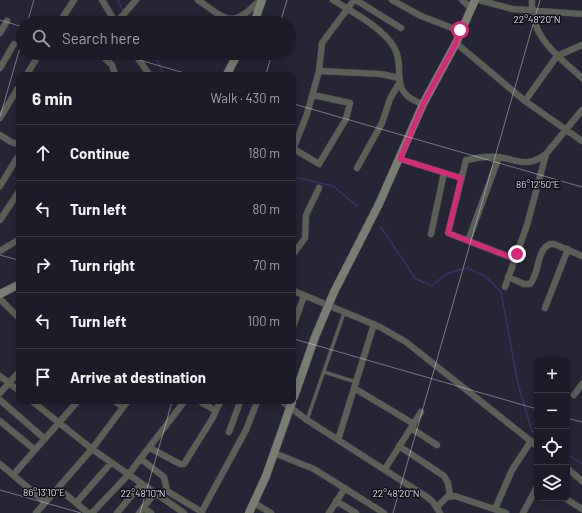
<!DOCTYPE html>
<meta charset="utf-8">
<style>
body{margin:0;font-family:Barlow,sans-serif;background:#292934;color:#f1f3f6}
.controls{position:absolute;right:12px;bottom:12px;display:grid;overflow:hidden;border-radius:6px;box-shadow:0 2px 10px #0003}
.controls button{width:36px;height:36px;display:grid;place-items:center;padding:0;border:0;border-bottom:1px solid #3a3a45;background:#1c1c28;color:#f1f3f6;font:20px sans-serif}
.stop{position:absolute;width:12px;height:12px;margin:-9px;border:3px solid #db2777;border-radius:50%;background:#fff}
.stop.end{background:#db2777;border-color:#fff;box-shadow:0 1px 4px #0008}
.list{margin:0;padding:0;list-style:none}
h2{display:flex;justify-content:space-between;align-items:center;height:52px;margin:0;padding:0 16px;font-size:17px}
h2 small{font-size:13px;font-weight:400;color:#a0a1a8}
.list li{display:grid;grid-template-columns:26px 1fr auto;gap:12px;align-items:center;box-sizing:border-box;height:56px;padding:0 16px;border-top:1px solid #3a3a45}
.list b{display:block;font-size:15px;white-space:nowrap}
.list em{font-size:13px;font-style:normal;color:#a0a1a8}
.icon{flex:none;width:22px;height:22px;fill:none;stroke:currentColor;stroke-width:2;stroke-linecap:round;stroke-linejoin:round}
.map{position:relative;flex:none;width:582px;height:513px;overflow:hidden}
.search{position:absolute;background:#1c1c28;box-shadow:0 2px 10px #0003;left:16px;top:16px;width:280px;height:44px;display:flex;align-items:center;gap:10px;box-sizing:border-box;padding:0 14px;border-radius:22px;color:#a0a1a8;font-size:15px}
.panel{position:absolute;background:#1c1c28;box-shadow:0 2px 10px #0003;left:16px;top:72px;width:280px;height:332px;border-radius:6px}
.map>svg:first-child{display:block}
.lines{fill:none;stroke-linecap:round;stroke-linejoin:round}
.stream{stroke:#363267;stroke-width:1.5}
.lane-casing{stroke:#424252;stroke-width:4}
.street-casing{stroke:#424252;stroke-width:7}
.secondary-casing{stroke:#424252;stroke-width:9}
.lane{stroke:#5b6057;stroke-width:3}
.street{stroke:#5b6057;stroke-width:6}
.secondary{stroke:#787f72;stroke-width:8}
.secondary-bridge-casing{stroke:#424252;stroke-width:9;stroke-linecap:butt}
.secondary-bridge{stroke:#787f72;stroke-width:8}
.route{stroke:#db2777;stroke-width:5}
.ticks{fill:none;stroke:#dcdde8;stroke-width:1;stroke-opacity:0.45}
.ticks-label{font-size:10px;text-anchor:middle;fill:#dcdde8;stroke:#0f0f17;stroke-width:3;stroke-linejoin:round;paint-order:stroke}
</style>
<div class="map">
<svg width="582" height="513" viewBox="0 0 582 513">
<rect width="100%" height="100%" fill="#252536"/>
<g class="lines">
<path class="stream" d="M118,0l5,11
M125,14l9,9
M155,53l4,12 5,9
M294,177l39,9 24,20
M380,226l36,53 16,7 14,-12 21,-6 18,8 16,16 17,92 14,47 5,3
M567,454l15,10"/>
<g class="lane-casing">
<path id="lane" d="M324,372l32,10
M307,420l37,-107"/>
</g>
<g class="street-casing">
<path id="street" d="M102,0l14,23 20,-23
M198,0c30,21 34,29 62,0
M333,0c18,11 50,28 61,47 13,23 -8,45 29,57
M356,0l45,28
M392,0l29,16 39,15
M462,0l9,8
M479,0l33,9 70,5
M532,0c-2,37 25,55 50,78
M59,23l15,-23
M0,33l7,-12
M456,43l69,58 57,40
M99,53l13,12 3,9
M134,53l15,21
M0,68l14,-24
M319,71l62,3 18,4
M27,74l13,-21
M525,101l32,-45 25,-11
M0,118l18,-30
M0,135l11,7 7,2
M294,147l13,-33 12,-43 3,-28 32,-43
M294,149l25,15 27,-45 4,-16 -37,-8
M400,159l61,19
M357,168l25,-45 8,-24 9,-16
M0,186l17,-28
M0,220l18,-27
M431,234l13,-61
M468,241l31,-84
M0,251l18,-11
M294,253l11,-15 1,-23 13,-27
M515,259l-67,-26 18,-73c10,-2 21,-4 31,-3 20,2 29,12 49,-3l36,-44
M508,277l16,7h6c10,-11 6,-34 20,-40h4l28,12
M505,287l22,-62 19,-71
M294,291l86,36 26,15 131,104
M0,299l18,18
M545,308l23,-59
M294,324l10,-28
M0,376l18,14
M354,388l60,36
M0,393l18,-20
M574,395l8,-11
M0,400l45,39
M33,402l59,47 92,64
M116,402l7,5
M201,402l15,9
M283,402l24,18 120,77 6,5 7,11
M0,421l35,29
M411,428l26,17
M229,432l11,-30
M338,440l36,-116
M399,446l45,30 4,7 2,13
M150,448l30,16h4l28,-45 8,-17
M274,453l40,16 70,44
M141,459l23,18 3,14 35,21
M0,464l45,38
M567,468l15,13
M385,469l36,-57
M13,475l64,-73
M58,488l30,25
M565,498l17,11
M336,501l20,12
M76,503l35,-40
M254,503l17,10
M437,507l10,-10 8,-1 51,17
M143,508l8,5
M495,509l17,-39 19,-29
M36,513l56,-64 35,-47
M92,513l36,-38 56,-73
M117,513l24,-29
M139,513l16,-20
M201,513l45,-83 11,-28
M329,513l16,-25
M523,513l14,-26"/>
</g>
<g class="secondary-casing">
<path id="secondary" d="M254,23l8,-23
M227,74l11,-21
M334,292l45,-88 44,-100 33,-61 19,-43
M0,294l18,-9
M294,397l21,-60
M249,513l17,-37 26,-74"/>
</g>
<use href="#lane" class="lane"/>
<use href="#street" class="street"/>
<use href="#secondary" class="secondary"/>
<g class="secondary-bridge-casing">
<path id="secondary-bridge" d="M315,337l19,-45"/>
</g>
<use href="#secondary-bridge" class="secondary-bridge"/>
</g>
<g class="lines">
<path class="route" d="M460,30l-4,13 -33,61 -23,55 61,19 -13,55 67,26 2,-5"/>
</g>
<path class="ticks" d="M0,20l23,7M27,23l7,-23M280,23l7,-23M115,53l73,21M266,74l6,-21M294,104l288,83M0,117l23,-80M0,255l18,5M294,339l243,70M567,418l15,4M0,490l81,23M140,513l32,-111M393,513l147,-513"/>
<g class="ticks-label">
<text x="537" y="23">22°48'20"N</text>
<text x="538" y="188">86°12'50"E</text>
<text x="44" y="496">86°13'10"E</text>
<text x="143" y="497">22°48'10"N</text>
<text x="396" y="497">22°48'20"N</text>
</g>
</svg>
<div class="controls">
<button>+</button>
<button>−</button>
<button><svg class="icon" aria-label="locate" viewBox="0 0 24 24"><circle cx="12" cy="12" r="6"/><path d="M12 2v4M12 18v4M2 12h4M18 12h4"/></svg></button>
<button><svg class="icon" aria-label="layers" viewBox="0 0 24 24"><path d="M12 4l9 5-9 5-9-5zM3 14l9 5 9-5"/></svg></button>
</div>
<div class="stop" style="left:460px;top:30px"></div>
<div class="stop end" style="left:517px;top:254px"></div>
<div class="search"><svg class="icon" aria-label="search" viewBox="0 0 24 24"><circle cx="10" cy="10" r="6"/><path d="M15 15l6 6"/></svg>Search here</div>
<section class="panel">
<h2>6 min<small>Walk · 430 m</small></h2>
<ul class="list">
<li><svg class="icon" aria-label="ahead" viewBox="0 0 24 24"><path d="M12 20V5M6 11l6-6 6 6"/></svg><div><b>Continue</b></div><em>180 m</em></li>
<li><svg class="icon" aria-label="left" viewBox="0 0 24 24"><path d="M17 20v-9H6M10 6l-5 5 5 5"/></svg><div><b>Turn left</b></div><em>80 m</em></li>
<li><svg class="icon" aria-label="right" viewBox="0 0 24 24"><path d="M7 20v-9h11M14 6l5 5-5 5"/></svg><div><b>Turn right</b></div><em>70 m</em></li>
<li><svg class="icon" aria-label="left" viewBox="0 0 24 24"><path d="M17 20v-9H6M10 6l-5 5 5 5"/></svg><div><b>Turn left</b></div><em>100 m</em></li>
<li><svg class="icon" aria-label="arrive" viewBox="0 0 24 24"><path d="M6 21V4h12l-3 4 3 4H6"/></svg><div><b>Arrive at destination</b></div></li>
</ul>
</section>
</div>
